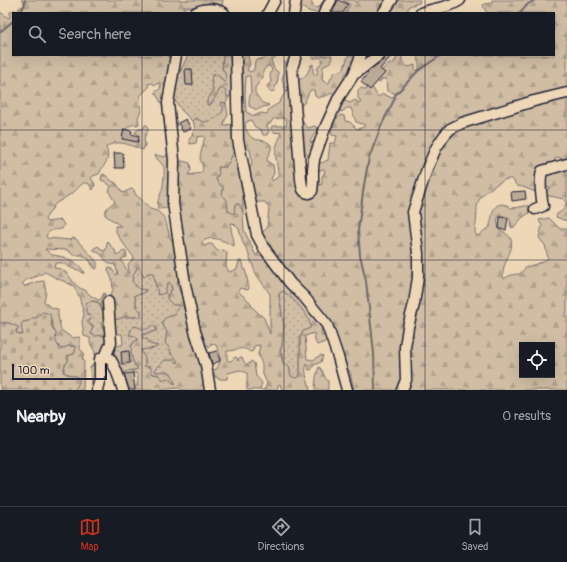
<!DOCTYPE html>
<style>
body{margin:0;font-family:Pangolin,sans-serif;background:#20242c;color:#f1f3f6}
.controls{position:absolute;right:12px;bottom:12px;display:grid;overflow:hidden;border-radius:0px;box-shadow:0 4px 16px #0002}
.controls button{width:36px;height:36px;display:grid;place-items:center;padding:0;border:0;border-bottom:1px solid #363941;background:#171b24;color:#f1f3f6;font:20px sans-serif}
.scale{position:absolute;left:12px;bottom:10px;width:95px;box-sizing:border-box;padding-left:4px;border:2px solid #22223b;border-top:0;font-size:11px;line-height:14px;white-space:nowrap;color:#22223b;-webkit-text-stroke:3px #edd7b6;paint-order:stroke}
.list{margin:0;padding:0;list-style:none}
h2{display:flex;justify-content:space-between;align-items:center;height:52px;margin:0;padding:0 16px;font-size:17px}
h2 small{font-size:13px;font-weight:400;color:#9ea1a6}
.icon{flex:none;width:22px;height:22px;fill:none;stroke:currentColor;stroke-width:2;stroke-linecap:round;stroke-linejoin:round}
.map{position:relative;flex:none;width:567px;height:390px;overflow:hidden}
.search{position:absolute;background:#171b24;box-shadow:0 4px 16px #0002;left:12px;right:12px;top:12px;height:44px;display:flex;align-items:center;gap:10px;box-sizing:border-box;padding:0 14px;border-radius:0px;color:#9ea1a6;font-size:15px}
.sheet{height:116px;background:#171b24}
nav{display:flex;justify-content:space-around;align-items:center;box-sizing:border-box;height:56px;border-top:1px solid #363941;background:#171b24;font-size:11px;color:#9ea1a6}
nav a{display:grid;justify-items:center;gap:2px}
nav .on{color:#c8321e}
.map>svg:first-child{display:block}
.grass{fill:url(#grass-tufts);stroke:#797070}
.forest{fill:url(#forest-firs);stroke:#797070;fill-rule:evenodd}
.cemetery{fill:url(#cemetery-stones);stroke:#797070}
.park{fill:url(#park-dots);stroke:#797070}
.lines{fill:none;stroke-linecap:round;stroke-linejoin:round}
.stream{stroke:#72696c;stroke-width:2}
.building{fill:#baaa97;stroke:#22223b}
.minor-casing{stroke:#22223b;stroke-width:13}
.minor{stroke:#edd7b6;stroke-width:10}
.grid{fill:none;stroke:#22223b;stroke-width:1;stroke-opacity:0.55}
</style>
<div class="map">
<svg width="567" height="390" viewBox="0 0 567 390">
<defs>
<pattern id="grass-tufts" width="24" height="20" patternUnits="userSpaceOnUse"><rect width="24" height="20" fill="#d0bda4"/><path d="M3 7l-1-3M5 7V3M7 7l1-3M15 17l-1-3M17 17v-4M19 17l1-3" fill="none" stroke="#b2a28e"/></pattern>
<pattern id="forest-firs" width="22" height="20" patternUnits="userSpaceOnUse"><rect width="22" height="20" fill="#d0bda4"/><path d="M5 1l3.5 6h-7zM16 11l3.5 6h-7z" fill="#b2a28e"/></pattern>
<pattern id="cemetery-stones" width="16" height="16" patternUnits="userSpaceOnUse"><rect width="16" height="16" fill="#d0bda4"/><path d="M2 7V4a2 2 0 0 1 4 0v3zM10 15v-3a2 2 0 0 1 4 0v3z" fill="#b2a28e"/></pattern>
<pattern id="park-dots" width="8" height="8" patternUnits="userSpaceOnUse"><rect width="8" height="8" fill="#d0bda4"/><path d="M2 2h.1M6 6h.1" fill="none" stroke="#b2a28e" stroke-width="1.8" stroke-linecap="round"/></pattern>
</defs>
<rect width="100%" height="100%" fill="#edd7b6"/>
<filter id="ink" filterUnits="userSpaceOnUse"><feTurbulence type="fractalNoise" baseFrequency=".025" numOctaves="2"/><feDisplacementMap in="SourceGraphic" scale="8" xChannelSelector="R" yChannelSelector="G"/><feConvolveMatrix kernelMatrix="1 2 1 2 8 2 1 2 1" color-interpolation-filters="sRGB"/></filter>
<g filter="url(#ink)">
<path class="grass" d="M234,143l9,50v19l-4,-8h-2l-2,1v8l-1,2 -6,-4c-2,-7 1,-11 -6,-15l1,-9 -5,-4 -2,-4 2,-4v-8h8l6,-11z"/>
<path class="forest" d="M21,0h202l-1,5 -12,-3 -13,5h-13l1,6h-172v42h160l-6,26 -4,3 3,4 -3,5 2,13 -1,2 -9,-16 5,-3 1,-6h-2l-4,2 -3,-2 -4,1 1,3 -9,9 1,14 -3,8 1,6 -3,1c-6,-2 -13,5 -14,12l13,5 3,-5v-3l-3,-1v-1l4,-3h4l2,-4h2l1,5 -4,8 1,7 -2,5c-12,-4 -24,-12 -37,-3 5,15 -1,14 -7,27l-6,2 -2,2 4,6 -2,6 -5,-7h-5l-9,9 -19,12 -10,15 2,3 14,-2 3,5 -2,4c-7,1 -13,0 -16,7l1,2 23,2 2,-2 4,1 21,23v6l-1,1 -3,-2 -4,-8 -7,-4h-9l-5,-5 -23,-1 7,6c12,1 26,6 32,17l-1,2 -3,-4c-3,0 -6,-1 -9,-2 -7,-4 -11,-8 -17,-3l1,3c17,1 15,19 30,22l5,5 8,5 3,-1 3,-6 3,5 4,1 -1,-3 3,-6 -1,-11 -4,-9v-2h3l5,7 2,-1 -3,-9c-10,-1 -9,-7 -16,-12 -2,-1 -5,-2 -6,-4l5,-3 5,5 3,-1 1,-7 1,-2 4,7 3,2 1,5h3l4,-4 3,1 1,5 -6,2 7,14h1l-1,-9 6,-6c-5,-8 -20,-24 -19,-32h6l-16,-11c-1,-6 6,-11 10,-13l-6,-10 2,-6 -7,-5 -3,-1 1,-5 2,-1 8,7 4,2 7,10 8,-4 3,1 1,4 9,8 6,7 7,2 8,7 5,20 4,5v10l3,8 2,15 -2,8 5,13 2,13 3,3 3,24 3,4 5,-1 8,50h-24l-4,-2 -18,2h-27c5,-5 6,-9 4,-16l-5,-2v-1l3,-1 2,-3c-5,-4 -8,-16 -5,-22 1,-2 3,-4 5,-5l-2,-4 -6,-1 3,-7 3,-2c10,3 9,4 18,-1l3,2v4l-13,3 1,5h3l3,5 8,2 -1,2 -16,2 4,7v8l2,2h4l2,7 6,1 3,4 5,-1 8,6 -4,-11 -5,-2 -10,1 -1,-2 10,-10h9l3,3 -2,-6 -4,-3 -1,-5 -5,-6 2,-11 -5,-8c1,-7 6,-8 12,-9l5,-10h-6l-6,-6v-4l5,-5 -1,-5 -2,-3 -2,2 -2,10 -7,1 -3,-15 -6,-7 -5,4 -4,-7 -3,-3c-3,11 -6,13 2,22l7,1v1l-5,3 -6,1v2l2,11 4,2v7h-16l-10,3 -13,-9 -2,-7 -2,-2 -5,-1 -7,2 2,12 4,4 -4,2 1,3 4,2 -2,8c4,3 8,1 13,1l1,-4 -2,-2 -2,-4 2,-3 10,4c-3,7 -9,23 -14,27l6,25 -11,10 -3,-2 -1,-18 4,-5 1,-11 -5,-9v-5l-6,-2 -2,-14 2,-8 -5,-18 -5,-10c-10,-5 -19,-8 -29,-14l-7,4 -12,4 -4,4 3,2 11,-4 8,-1 2,11 -2,10 8,6 6,1v7l3,14 11,8 8,-1v12l4,4 -1,3h-1l2,6 -1,28h-8c2,-6 6,-8 2,-14h-4l-4,-2h-5c-1,-5 1,-10 4,-13v-5l6,-2 1,-8h-6l-8,3 -1,-1 -5,-7 1,-7 -8,-20 -10,2 -1,3 -5,-1 -3,3 -6,1 -1,3 1,10h-3l-4,-2 2,-6 -9,-4h-9v-311l9,6 1,-1v-5l4,-2 5,1v-3l6,-3v-3z
M297,0h14c1,4 2,8 7,8l6,-8h3l-8,13c-8,0 -19,-4 -22,-13z
M343,0h12l2,2 2,-2h61l-1,3 -10,3 -1,2v4l7,1h-70l5,-8z
M492,0h75v158l-3,1 -6,-2 -3,2v3l-18,7 -1,9 2,15 -15,-6 -6,-1 -5,-7c-6,-1 -9,2 -15,5 -27,17 -17,20 -22,46v3l3,3 7,-6 3,-1c6,-7 1,-29 18,-24 4,1 2,2 6,3 6,0 12,-3 19,-2l-3,4 1,3 -7,5 -9,10 -2,-1 -1,-7 -2,-3 -7,-1 -4,3 2,11c29,11 -2,32 5,49 5,-4 10,-5 16,-5l6,-7 17,-5 5,-4 -3,-13 -6,-7 3,-12 -3,-6 10,-2 11,11h7v161h-213l-4,-18 -7,-11 -1,-8 -21,-43 -36,-39 -19,-28 -4,-10 5,-5 2,-20 -4,-6h-11l-6,-31c6,-6 3,-14 2,-22h-8l-2,-83 4,-6 1,-5h4l-1,2 2,7 -3,6 3,2 4,-2 1,-9 12,-4 1,-2h11l-8,5 3,9 4,3v7l-4,12 -4,1 -3,-6 4,-4 -1,-6 2,-7 -3,-3h-2l-4,5v6l-8,11v5l7,10 7,2 -1,1 -5,1 -6,3 -8,-4v-7l2,-6 -1,-17h-4l-1,19 1,17 8,4 7,-3 6,1 2,-5 10,-6 7,-12 -4,-11 2,-9v-9l4,2 14,57 6,7 7,-2 3,3 -8,12 1,2 2,-1 5,-9 -7,23 -2,1 -5,-5 -2,2 1,7 7,3 -1,20 -4,1 -3,9 8,4 6,-14 2,-1 2,2 2,-1v-7l3,-6 -1,-2 -6,2 -1,-10 5,2 6,-3 2,-17h5l2,-7 -5,-1c-3,-7 -1,-13 2,-20h2l1,3 4,-3 3,1 1,5 5,1 7,7 7,-2 1,-2 -9,-3 -5,-14h-4l-4,3 -2,1 -2,-5 1,-6 5,-1 4,3 7,-3 3,4 2,-2 -3,-4v-8l4,-2 4,2 2,-4 4,1 6,10 5,-3 9,4 3,-3v-2l-8,-2 -1,-12h-4l-3,4 -2,-2 1,-9c7,-2 8,-8 16,-9l4,-8h4v6l6,6 7,-2v4l1,2 3,-2v-8l-3,-6h138v-42h-67l-4,-7 1,-2 8,-1zM283,118l4,2 -1,6h-14l-1,3 2,3 8,1c-1,6 -4,10 -5,15 -2,10 3,20 2,29l-6,4 -1,-2 3,-6 -1,-8 -5,-3 -1,-4 4,-8v-5c-8,-9 -18,0 -24,-14 -2,-3 -2,-5 -1,-9l5,-2 4,7 6,3 2,5h4l2,-4 -2,-6 3,-1 3,-5zM522,345h30v30h-30z
M223,55h7l1,11 3,10 -3,10 1,7 -3,4h-2l-3,-6 -5,-1 -1,4 -7,10 -4,1v-4l6,-11 -2,-13 1,-2 5,-1 4,5 4,-6 -3,-5z
M311,55h21l-1,6 -8,6 -1,13 6,4 6,-11 10,-4 4,-14h11c-4,8 -15,31 -21,35 -5,4 -14,6 -20,8l-3,-2 -1,-6h-4l-6,13 -6,5 -2,-25 11,-9 4,-9 2,-1v8l3,4 1,-1v-6l6,-9c-4,-5 -7,-1 -11,-2z
M222,102l4,1 2,12 -3,5 -1,5 9,-1 1,10 -1,20 -7,13h-8l1,6 -3,6 2,4 5,4 -1,9 5,4 1,11 6,3 1,-9 4,-1 4,8 1,18 11,24 2,1 1,-1 1,-6 61,74 2,6 -1,6 6,3 1,4 -11,4 -2,-4 -1,-8 -9,3 2,23 6,1 8,-5 2,1 -2,6 -7,3 -3,5h-2l-1,-5 -1,-1c-4,9 2,17 3,26h-28l-2,-6 -2,1 -1,5h-15l3,-1 2,-6 -5,-11v-8l-4,-10 2,-9 -6,1 -1,5 -3,1c-6,-7 -15,-1 -23,-1v9l1,1h3l4,-4 2,1 1,3 2,-4h2l2,5 3,3 2,-1 2,-3 3,2 2,13 6,7 -2,6 1,1h-14c-1,-6 1,-10 0,-17l-7,-3 -12,3 -1,6c-6,1 -13,-1 -16,-7l1,-2 5,-1c5,-11 4,-13 -1,-24l-5,-2 -1,4 -1,1 -1,-3 -3,-1 -6,-8 -2,-12 3,-2 -2,-5 -4,-2 -10,-64 2,-8 -3,-1 -6,-27 -1,-52 6,-2 8,2 1,7 -3,5 13,-2c4,-5 0,-9 -1,-15 0,-5 4,-13 4,-19l1,-1 -1,-2 -7,1 -1,6 -6,1 -1,-4 6,-11 -2,-10c4,-1 5,1 9,2 10,2 15,-8 19,-15v-2zM231,223h2l6,6 4,14 4,7 9,24 14,20v40l-6,-16 -12,-11 -2,-5 -12,-11 2,-3 8,2 1,-2 -3,-15 -5,-12h-2l-2,8 -8,3 -3,-6 1,-13 -3,-3 -7,1 -5,-7h-4l-3,2 -3,-2v-2c11,-8 21,-1 32,4 1,-7 -4,-13 -3,-23zM279,295c17,11 26,12 31,33l-7,3 -3,6v36l-1,4 -8,-1 -2,-10 -6,-2 -3,-14 2,-4 2,-20z
M167,154l3,3 -1,51 -11,1c-2,-7 2,-12 4,-19 1,-3 3,-19 2,-22 -1,-5 -7,-7 -9,-13l10,2z
M566,169h1v52l-11,-4 1,-3c6,-3 8,-5 9,-12l-2,-3 -19,-4v-3l6,-5h-3l-4,-3 1,-9z
M319,367c5,3 4,10 9,14v9h-13l1,-13z"/>
<path class="cemetery" d="M43,312l7,2 3,16 3,3c-1,6 0,12 5,16l8,-3 7,1 -1,6 -7,3v6l-3,2 -2,8 10,4h4c5,7 0,8 -2,14h-75v-67h9l9,4 1,1 -3,2v3l7,2 -2,-10 2,-3 6,-1 3,-3h5l2,-3z"/>
<path class="park" d="M188,55h35l-1,13 3,5 1,8 -2,1 -7,-8 -5,1 -1,6 2,9 -6,11v4l4,-1 10,-16 5,3 1,6h2l-3,6 -4,-1 -1,2 3,5c-3,7 -12,12 -20,13 -2,0 -6,-3 -9,-4l-3,3 -10,-10 -10,-15 3,-14z
M137,267l2,1 5,9 5,-4h4l5,22 7,-2 2,-9 2,-2 3,7 -5,6v4l6,6h6l1,1 -3,3 -2,6c-5,2 -12,1 -13,9l5,8 -2,11 5,6 1,5 4,3 3,5 -1,1 -3,-3h-9l-10,10 1,2c13,-1 16,-1 19,12l-8,-6 -4,2 -4,-5 -8,-2v-6l-7,-1c4,-7 -1,-10 -3,-16l14,-2 3,-2 -8,-2 -3,-5 -4,-1 -1,-3 14,-4 1,-1 -2,-4h-4l-3,3h-5l-8,-3 -3,2 -3,7 6,1 3,3 -6,5c-2,9 0,19 6,25l-17,4 -8,-25 10,-4 -1,-10h-8l-8,-11 -3,-1 -2,1 1,5 3,3 -1,4 -9,1 -4,-2 2,-8 -5,-3v-3l4,-1 -6,-7v-9l7,-2 6,2 3,8 13,9 10,-3h16v-6l-4,-3 -2,-11v-2l6,-1 5,-3v-1l-7,-1 -7,-8c0,-6 4,-9 5,-14z
M283,291c9,6 29,26 27,37l-7,3 -3,6v36l-1,4 -4,1 -4,-2 -2,-10 -6,-2 -1,-9 -2,-3 2,-6 2,-20 -5,-31 1,-2z"/>
<g class="lines">
<path class="stream" d="M20,13l4,-7 1,-6
M520,13l8,-9 7,-4
M0,32l13,-11
M375,390l-1,-37 -8,-72 -6,-26 -2,-25 6,-45 5,-27 13,-34 12,-24 1,-5 23,-24 23,-16"/>
</g>
<path class="building" d="M338,0l10,4 -5,9h-11z
M385,55h7l-12,14 5,4 -15,17 -9,-8 7,-9 -1,-1 16,-12z
M185,69h7l1,16h-7z
M186,119l5,10 -8,3 -5,-9z
M124,129l8,2 -1,3 8,2 -1,6 -16,-3z
M114,153h9l1,15h-9z
M525,191l1,8 -14,2 -1,-9z
M500,217l8,1 -2,12 -7,-1z
M129,351l1,12 -8,1 -1,-12z
M217,351l3,10 -8,3 -3,-11z
M133,373l2,17h-6l-5,-16z"/>
<g class="lines">
<g class="minor-casing">
<path id="minor" d="M195,13c9,-5 20,-5 29,0
M268,13l7,-13
M294,13l2,-13
M324,13l7,-13
M383,13l9,-13
M421,13c12,-5 29,-5 39,-13
M176,55l-8,48 6,57 -1,43 12,81 10,47 11,34 4,25
M236,55l2,85 19,95 7,13 26,35 15,15 22,27 11,32 9,33
M296,55l-4,13 9,111c1,6 0,13 8,14l3,-2 1,-10v-12l1,-10 11,-31 14,-31 15,-23 7,-19
M356,73l23,-18
M535,209l8,-3c-2,-11 -4,-24 -1,-35l25,-7
M106,355c8,5 14,26 17,35
M97,390l3,-12v-19l6,-4 5,-12 -3,-41
M402,390l4,-10 -1,-33 3,-20 6,-23 4,-27v-24l-5,-41 14,-43 9,-21 8,-12 6,-7 12,-6 72,-22 33,-8"/>
</g>
<use href="#minor" class="minor"/>
</g>
</g>
<path class="grid" d="M142,0v13M284,0v13M425,0v13M142,55v335M284,55v335M425,55v335M0,130h567M0,260h567"/>
</svg>
<div class="controls">
<button><svg class="icon" aria-label="locate" viewBox="0 0 24 24"><circle cx="12" cy="12" r="6"/><path d="M12 2v4M12 18v4M2 12h4M18 12h4"/></svg></button>
</div>
<div class="scale">100 m</div>
<div class="search"><svg class="icon" aria-label="search" viewBox="0 0 24 24"><circle cx="10" cy="10" r="6"/><path d="M15 15l6 6"/></svg>Search here</div>
</div>
<section class="sheet">
<h2>Nearby<small>0 results</small></h2>
<ul class="list">
</ul>
</section>
<nav>
<a class="on"><svg class="icon" aria-label="map" viewBox="0 0 24 24"><path d="M3 6l6-2 6 2 6-2v14l-6 2-6-2-6 2zM9 4v14M15 6v14"/></svg>Map</a>
<a><svg class="icon" aria-label="directions" viewBox="0 0 24 24"><path d="M12 3l9 9-9 9-9-9zM9 14v-3h6M13 9l2 2-2 2"/></svg>Directions</a>
<a><svg class="icon" aria-label="saved" viewBox="0 0 24 24"><path d="M7 4h10v16l-5-4-5 4z"/></svg>Saved</a>
</nav>
